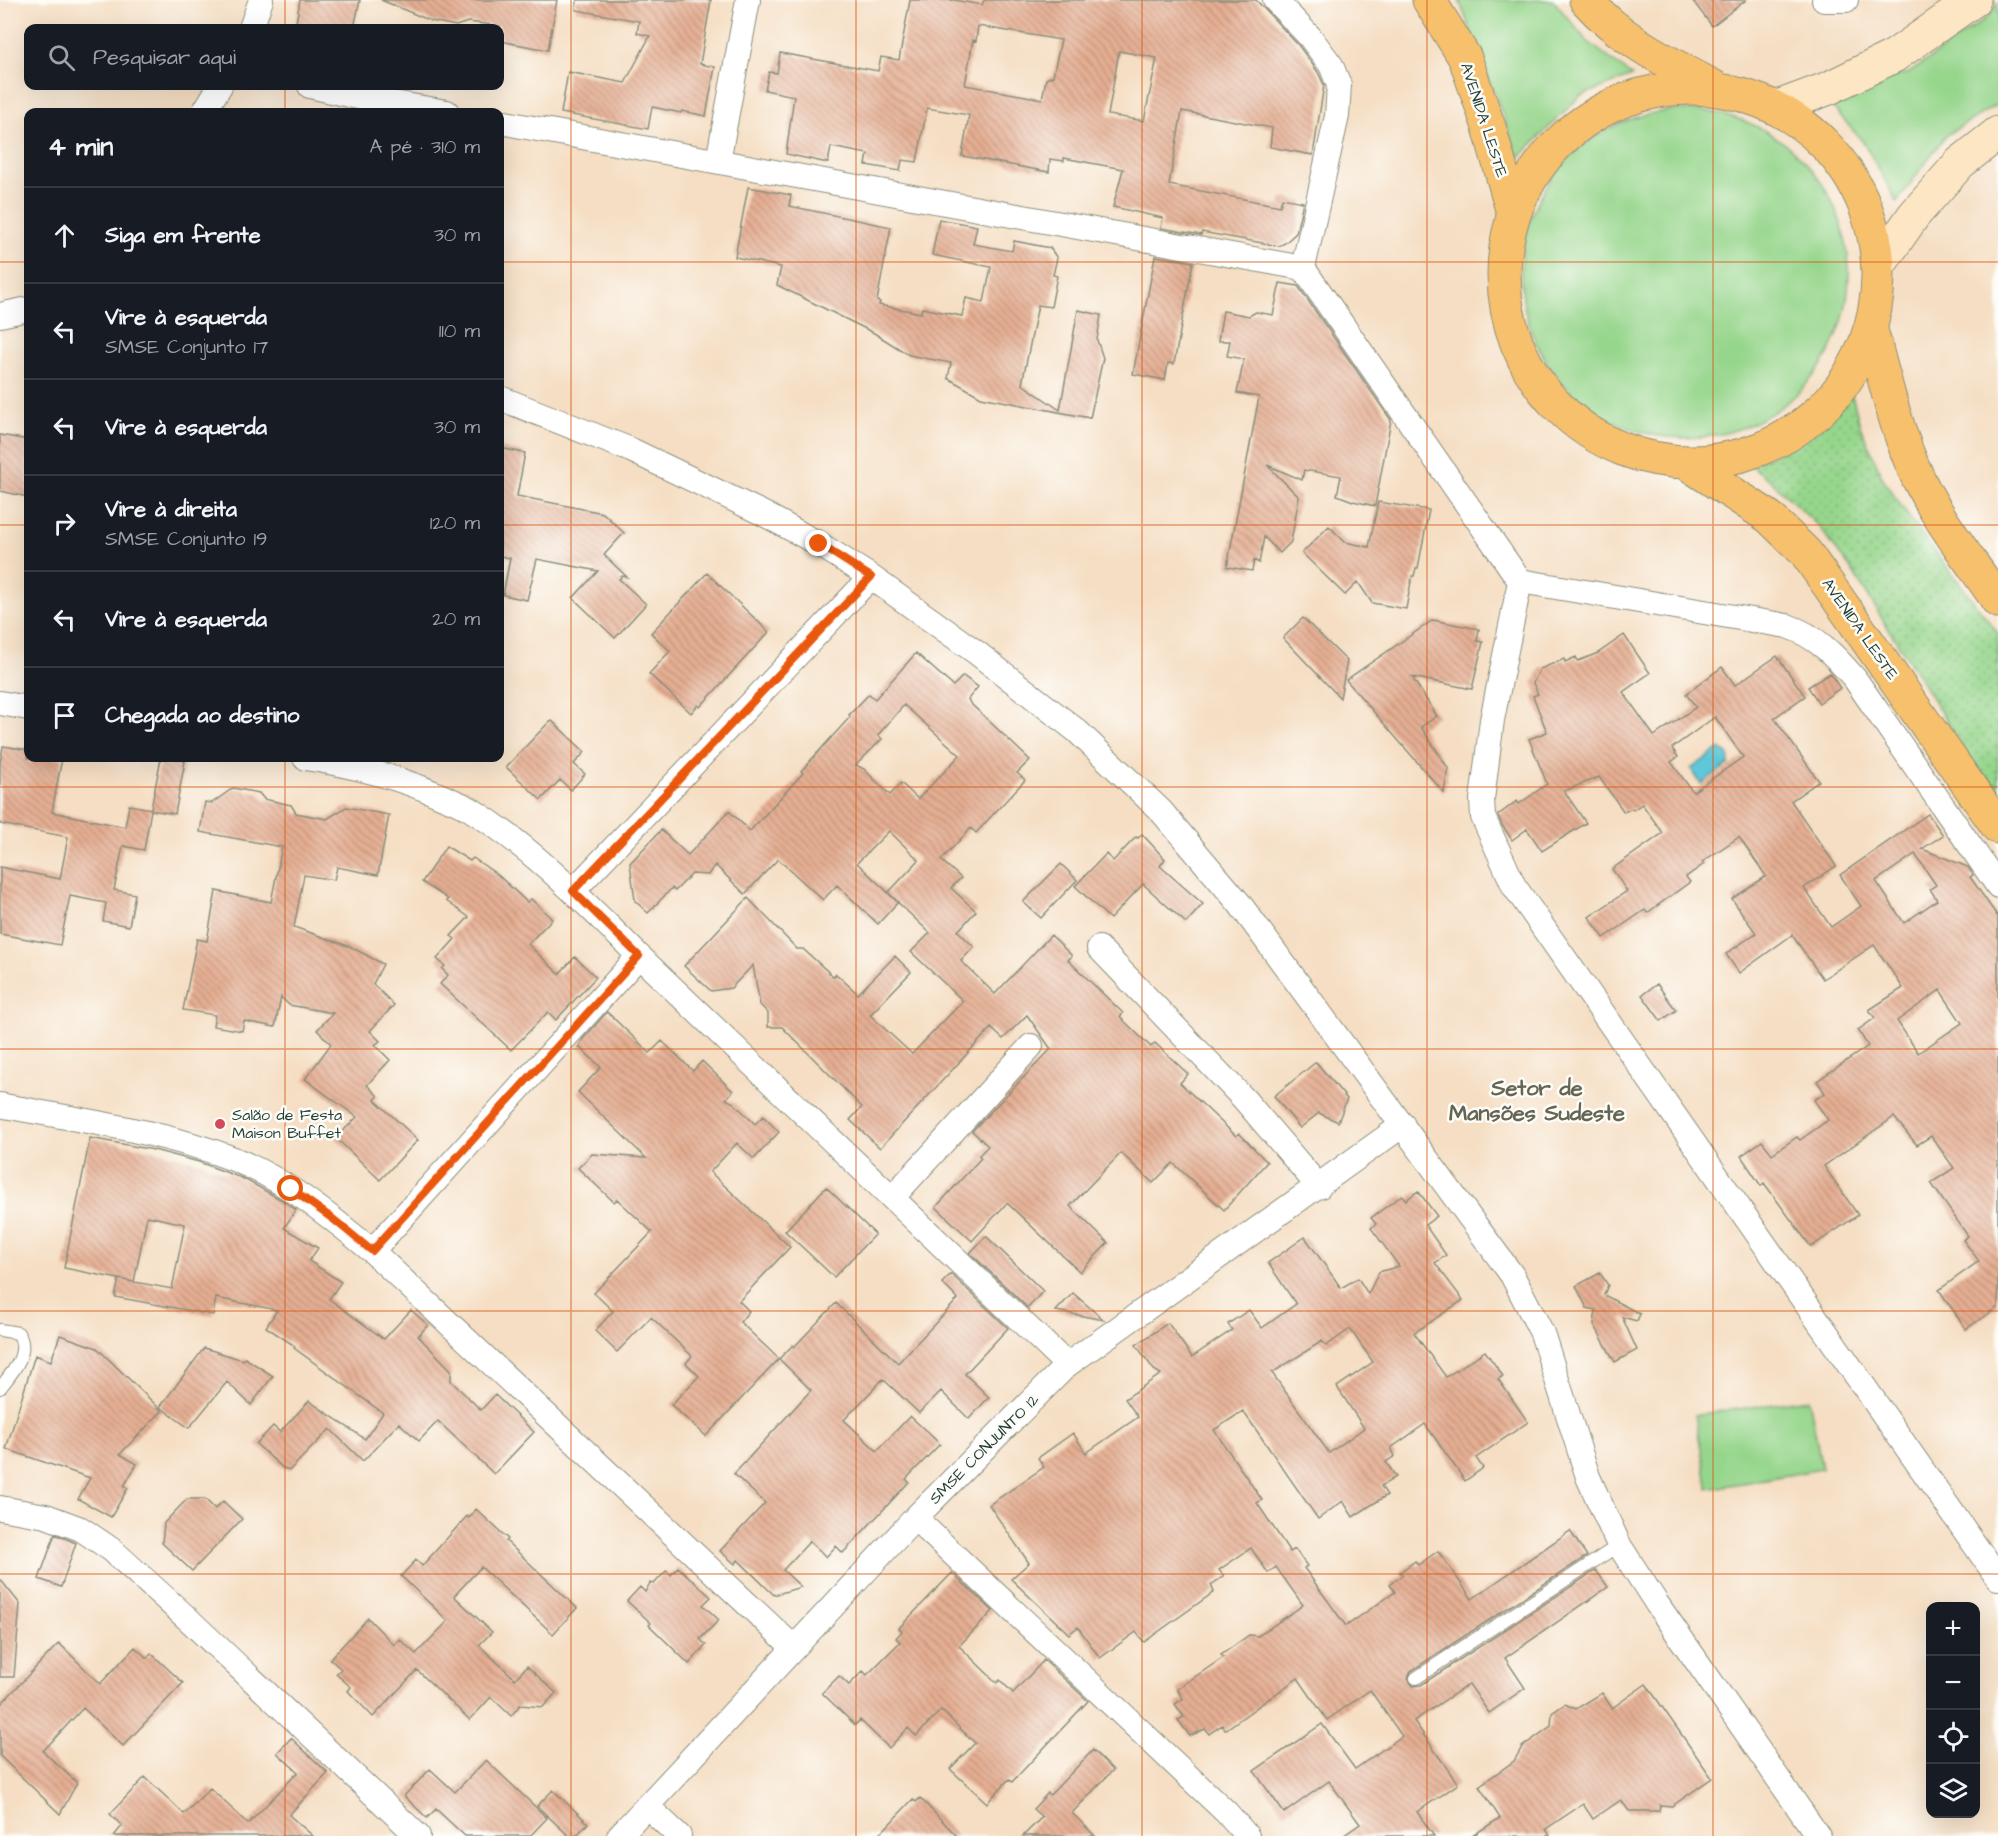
<!DOCTYPE html>
<html lang="pt">
<meta charset="utf-8">
<style>
body{margin:0;font-family:"Architects Daughter",sans-serif;background:#242831;color:#f1f3f6}
.controls{position:absolute;right:18px;bottom:18px;display:grid;overflow:hidden;border-radius:12px;box-shadow:0 6px 24px #0002}
.controls button{width:54px;height:54px;display:grid;place-items:center;padding:0;border:0;border-bottom:2px solid #363941;background:#171b24;color:#f1f3f6;font:30px sans-serif}
.stop{position:absolute;width:18px;height:18px;margin:-14px;border:4px solid #ea580c;border-radius:50%;background:#fff}
.stop.end{background:#ea580c;border-color:#fff;box-shadow:0 2px 6px #0008}
.list{margin:0;padding:0;list-style:none}
h2{display:flex;justify-content:space-between;align-items:center;height:78px;margin:0;padding:0 24px;font-size:26px}
h2 small{font-size:20px;font-weight:400;color:#9ea1a6}
.list li{display:grid;grid-template-columns:39px 1fr auto;gap:18px;align-items:center;box-sizing:border-box;height:96px;padding:0 24px;border-top:2px solid #363941}
.list b{display:block;font-size:22px;white-space:nowrap}
.list p{margin:0;font-size:20px;white-space:nowrap;color:#9ea1a6}
.list em{font-size:20px;font-style:normal;color:#9ea1a6}
.icon{flex:none;width:33px;height:33px;fill:none;stroke:currentColor;stroke-width:2;stroke-linecap:round;stroke-linejoin:round}
.map{position:relative;flex:none;width:1998px;height:1836px;overflow:hidden}
.search{position:absolute;background:#171b24;box-shadow:0 6px 24px #0002;left:24px;top:24px;width:480px;height:66px;display:flex;align-items:center;gap:15px;box-sizing:border-box;padding:0 21px;border-radius:12px;color:#9ea1a6;font-size:22px}
.panel{position:absolute;background:#171b24;box-shadow:0 6px 24px #0002;left:24px;top:108px;width:480px;height:654px;border-radius:12px}
.map>svg:first-child{display:block}
.grass{fill:url(#grass-dots);stroke:#5a8a60;stroke-width:1.5}
.park{fill:#96d68c;stroke:#5a8a60;stroke-width:1.5}
.water{fill:#5ec7d9;stroke:#3e8286;stroke-width:1.5}
.building{fill:url(#building-back-hatch);fill-rule:evenodd}
.lines{fill:none;stroke-linecap:round;stroke-linejoin:round}
.service-casing{stroke:#8a8e7c;stroke-width:14}
.minor-casing{stroke:#8a8e7c;stroke-width:26}
.secondary-casing{stroke:#8a8e7c;stroke-width:35}
.primary-casing{stroke:#8a8e7c;stroke-width:35}
.service{stroke:#fff;stroke-width:12}
.minor{stroke:#fff;stroke-width:24}
.secondary{stroke:#fce6c4;stroke-width:33}
.primary{stroke:#f7c06c;stroke-width:33}
.route{stroke:#ea580c;stroke-width:8}
.grid{fill:none;stroke:#d45610;stroke-width:1.5;stroke-opacity:0.55}
.poi-dot{fill:#d1495b;stroke:#fdfcf7;stroke-width:2}
.labels{text-anchor:middle;dominant-baseline:central;stroke-width:5;stroke-linejoin:round;paint-order:stroke}
.street-label{font-size:16px;fill:#1f3d34;stroke:#fdfcf7}
.poi-label{font-size:16px;fill:#1f3d34;stroke:#fdfcf7;text-anchor:start}
.district-label{font-size:22px;font-weight:bold;fill:#656555;stroke:#fdfcf7}
</style>
<div class="map">
<svg width="1998" height="1836" viewBox="0 0 1998 1836">
<defs>
<pattern id="grass-dots" width="8" height="8" patternUnits="userSpaceOnUse" patternTransform="scale(1.5)"><rect width="8" height="8" fill="#96d68c"/><path d="M2 2h.1M6 6h.1" fill="none" stroke="#7aaf73" stroke-width="1.8" stroke-linecap="round"/></pattern>
<pattern id="building-back-hatch" width="6" height="6" patternUnits="userSpaceOnUse" patternTransform="scale(1.5)"><rect width="6" height="6" fill="#e6af93"/><path d="M-1 5l2 2M0 0l6 6M5-1l2 2" fill="none" stroke="#ba9079"/></pattern>
</defs>
<rect width="100%" height="100%" fill="#fdfcf7"/>
<filter id="ink" filterUnits="userSpaceOnUse"><feTurbulence type="fractalNoise" baseFrequency=".0167" numOctaves="2"/><feDisplacementMap in="SourceGraphic" scale="12" xChannelSelector="R" yChannelSelector="G"/><feConvolveMatrix kernelMatrix="1 2 1 2 8 2 1 2 1" color-interpolation-filters="sRGB"/></filter>
<filter id="wash" filterUnits="userSpaceOnUse"><feTurbulence type="fractalNoise" baseFrequency=".008" numOctaves="4" result="noise"/><feDisplacementMap in="SourceGraphic" scale="24" xChannelSelector="R" yChannelSelector="G"/><feGaussianBlur stdDeviation="1.35" result="paint"/><feColorMatrix in="noise" values="0 0 0 0 0 0 0 0 0 0 0 0 0 0 0 0 0 1.4 0 .05"/><feComposite in="paint" operator="in"/></filter>
<g filter="url(#wash)">
<rect width="100%" height="100%" fill="#f5dec3"/>
<path class="grass" d="M1851,391l9,35 24,55 29,42 85,110v170l-147,-234 -31,-41 -50,-48 -21,-16c42,-12 73,-40 102,-73z"/>
<path class="park" d="M1459,0h94l33,40 46,36 -52,20 -61,62z
M1998,3v101l-53,32 -48,66 -33,-59 -41,-47 86,-23 80,-57z
M1521 274a164 164 0 1 1 328 0a164 164 0 1 1-328 0Z
M1809,1399l13,70 -114,20 -13,-74z"/>
<path class="water" d="M1719,749l9,5 1,10 -28,20 -10,-15z"/>
<g id="blocks">
<path class="building" d="M300,0h60l-6,28h-59z
M381,0h176l-9,50 -48,-9v-15l-32,-4 -12,4 -25,-5z
M577,0h134l-11,64 15,3 -9,49 -24,-5 -1,2 -29,-6 -4,22 -87,-16 7,-41 57,11 25,-47 -13,-3 2,-12 -63,-11z
M910,0h44l28,5 2,-5h272l43,46 19,26 6,13 -11,70 -43,-8 2,-19 -90,-17 -13,74 111,21 2,-8 21,4 -7,31 -11,10 -6,3 -77,-14 -1,3 -40,-7 2,-10 -50,-11 10,-38 -59,-11v3l-14,-2 -1,13 -87,-16 7,-41 -42,-7 -10,54 -15,-2 -2,11 -34,-6 2,-11 -37,-7 -3,16 -42,-9 8,-58 -29,-6 4,-18 8,1 3,-20 98,18 3,-14 18,3zM978,26l83,14 -8,36 -7,3 -4,20 -77,-14 8,-45 3,1zM1119,51l38,7 -13,63 -36,-6z
M1692,0h54l-34,26z
M748,187l43,8 -2,11 102,21 -14,74 3,1 -1,3 42,8 1,-5 40,8 4,-18 18,4 7,-35 -59,-12 7,-36 38,7 -4,18 39,7 2,-10 36,7 7,10 -4,17 4,1 -6,31 -13,-2 -16,79 38,26 18,-100 23,5 -4,25 6,18 -13,60 -109,-21 -33,-19 3,-15 -42,-8 -35,-22 -97,-48 4,-18 -46,-10z
M1155,256l38,6 -19,102 -6,-1 -3,17 -32,-6z
M1280,283l18,3 93,134 -16,86 -22,-5 -16,-6 4,-19 -37,-6 -2,10 -35,-15 32,32 -8,45 -11,11 -16,-16 -5,26 -5,-3 -2,11 -25,-4 32,-170 -22,-4 7,-34 -17,-3 3,-15h-12l5,-30 26,5 7,-4 17,3z
M0,435l28,5v57l-28,-6z
M500,448l25,5 -8,43 86,17 21,20 -20,22 23,22 -5,-1 -3,3 27,25 -31,34 -42,-40 25,-27 -61,-12 -10,41 -24,-5 7,-37 -10,-2z
M1378,502l51,8 -11,58h-2l-2,8h-2l-6,33 -34,-6 -14,-21 -13,13 -43,-42 27,-27 16,16 24,5z
M707,573l62,59 -69,75 -2,-2 -7,8 -42,-39 21,-23 -19,-18z
M1303,618l44,43 -7,37 -57,-60z
M1433,620l46,9 -2,12 6,1 -11,47 -60,-12 25,39 -16,11 27,41 -4,25 -98,-113z
M1624,635l26,38 -27,19 31,44 42,-29 -10,-13 36,-27 13,18 42,-29 28,40 -31,22 45,63 -28,20 45,65 -32,22 27,39 30,-21 -21,-31 88,-61 15,21 -21,14 46,18 5,8 -3,2 28,40v390l-32,22 -27,-39 40,-29 -16,-21 5,-4 -37,-53 23,-15 -23,-32 -14,9 -23,-28 -70,49 34,49 -47,32 -47,-64 -3,3 -20,-30 21,-15 10,13 25,-17 3,3 28,-20 -14,-20 11,-7 -8,-12 51,-35 -10,-16 17,-12 -6,-8 34,-22 -29,-43 -51,34 -31,-44 -53,38 -13,-19 30,-21 -24,-34 34,-23 -27,-39 -37,25 2,2 -18,13 4,5 -43,31 -2,-3 -41,28 -15,-21 38,-26 -15,-22 51,-36 -21,-29 -9,6 -1,-2 -8,4 -25,-35 -35,14 22,32 -44,28 -15,-22 -15,11 -10,-15 -4,-10 19,-14 2,3 28,-20 -18,-45 18,-7 -14,-36 5,-2 -5,-11 7,-14 24,-10 1,3 11,-5 2,4 20,-8zM1715,717l28,40 -50,35 -22,-30 7,-5 -6,-9zM1915,854l21,31 -6,4 7,11 -33,23 -28,-42zM1940,990l22,33 -44,30 -21,-32z
M916,653l37,33 10,-10 15,11 -10,12 2,4 60,57 -13,13 8,7 -49,53 -5,-5 -30,32 20,18 -10,10 25,23 -18,20 16,16 -13,14 34,33 56,-59 21,21 -4,4 55,53 -3,4 31,30 4,-4 33,31 -8,9 56,53 3,-3 28,29 -43,48 -51,-47 -20,20 -32,-30 -51,53 38,37 -28,29 -73,-69 -35,38 -36,-34 45,-49 -2,-3 9,-9 -16,-15 79,-82 -24,-34 -24,24 -12,-11 -111,120 -30,-28 12,-13 -80,-80h-14v-14l-8,-8 -7,-40 -22,23 -20,3 -27,-25 64,-68 49,51h6l31,28 2,-3 22,20 37,-38 16,16 -41,43 42,39 51,-53 -52,-49 19,-19 -42,-40 31,-33 -30,-29 -32,32 41,39 -20,22 -41,-39 -14,15 -45,-41 -33,35 -30,-29 -7,10 -16,-1 -17,17 -3,-3 -24,25 -13,-12 -5,-38 31,-33 27,25 41,-44 21,20 53,-58 -2,-2 49,-54 -1,-2 20,-21 6,5zM904,705l56,50 -42,44 -17,-16 -11,12 -26,-26 -8,-4 26,-26 -4,-4z
M1830,673l10,15 -21,15 -11,-16z
M551,720l34,32 -11,12 11,10 -14,16 -11,-10 -19,20 -35,-33z
M3,746l25,4v8h34l-10,54 73,15 4,-22 22,4 10,-51h13l11,3 -10,53 -24,-4 -7,40 -21,-4 -9,44 21,4 -6,32 -26,-5 3,-18 -36,-7 -10,49 -60,-11v-67l60,12 8,-42 -68,-13v-61z
M233,788l26,5 5,6 27,6 5,8 31,6 19,-12 43,8 -11,60 -41,-8 -3,13 -30,-5 -10,52 57,20 32,17 -10,20 21,21 -24,26 10,10 -5,4 15,15 -23,25 11,11 -3,4 43,40 -38,40 -44,-42 21,-21 -52,-38 26,-35 -14,-14 16,-17 -44,-8 -8,-8 -6,30 -31,-6 -2,10 -29,-5 2,-11 -32,-5 14,-71 10,2 9,-50 55,11 11,-55 -82,-15 5,-30 7,1z
M1142,834l23,25 -5,7 43,38 -17,19 -43,-39 -33,35 -35,-33 31,-32 7,7 23,-24 2,1z
M446,846l24,15 3,-3 25,17 29,27 4,-3 21,20 -24,25 31,30 16,-17 21,20 -40,43 -8,-8 -37,38 -71,-66 8,-9 -6,-6 3,-3 -8,-7 18,-20 -4,-3 18,-19 -23,-16 2,-2 -26,-17z
M1061,864l16,16 -36,38 -18,-16z
M1657,984l19,26 -15,11 -19,-26z
M607,1012l43,41 12,-12 31,30 9,-10 31,30 -7,8 8,4 21,21 8,-8 16,16 -25,27 -17,-16 -27,29 80,75 -51,54 10,10 -9,11 39,37 -73,77 -35,-31 28,-29 -13,-13 6,-7 -41,-39 -34,35 -22,-21 18,-20 -19,-18 58,-61 -35,-33 -3,3 -36,-34 14,-14 54,4 -68,-66 23,-25 -22,-20 4,-8z
M1316,1062l31,37 -9,23 -19,-9 -19,15 -26,-32z
M90,1138l64,12 45,12 45,17 36,20 16,11 -12,18 34,20 -9,13 32,21 -12,17 55,40 27,-29 17,15 -10,11 33,34v11l30,29 14,-15 39,37 -40,42 -56,-53 -19,20 -20,-18 -36,38 -33,-32 -40,41 -7,-2 -27,-24 17,-18 7,6 29,-31 56,38 18,-26 -89,-65 1,-2 -29,-19 11,-17 -61,-12 -3,17 -98,-18 4,-18 53,10 13,-65 -38,-8 -13,66 -70,-14z
M826,1187l49,47 -41,43 -49,-46z
M1418,1191l19,25 -12,9 21,30 -11,8 28,37 -49,33 32,44 39,-26 18,25 -5,3 30,43 -52,36 7,10 -18,13 -40,-57 -34,24 4,8 -9,6 10,15 -15,9 6,9 -34,22 -10,-16 -25,18 -75,-108 -29,19 48,70 -5,3 33,49 5,-3 12,17 -3,2 42,58 49,-34 -5,-8 13,-9 -3,-3 15,-11 3,4 20,-14 34,48 98,-68 17,25 -176,115 -3,8 5,7 8,-1 175,-115 12,17 -103,71 20,30 -36,25 -20,-29 -55,37 44,63 -41,28 17,24h-91l17,-12 -31,-43 -45,32 -30,-42 68,-47 33,45 47,-33 -32,-46 -43,30 -29,-42 -73,52 -3,-5 -13,9 -4,-5 -15,7 -12,-16 6,-3 -9,-13 8,-5 -6,-10 47,-32 -3,-2 28,-20 9,1 45,-31 -27,-38 -8,6 -17,-25 -32,22 5,6 -13,9 3,7 -70,50 -8,-10 -36,26 -22,-31 -9,7 -58,-55 18,-16 -40,-58 55,-38 -6,-9 35,-25 13,20 52,-36 -13,-18 36,-25 -7,-4 -18,-25 32,-22 24,34 40,-27 -4,-6 21,-14 13,18 34,-24 -28,-41 37,-26 36,51 17,-10 10,16 11,-22 20,-6 -28,-38 5,-4 -5,-6 31,-23 4,5zM1350,1329l23,33 -36,25 27,41 -35,25 -57,-80 50,-32 4,5z
M986,1236l57,55 -15,17 -58,-55z
M1600,1273l8,12 -4,10 36,19 -3,7 -15,-4 15,33 -22,12 -21,-38 2,-14 -9,-2 -11,-22z
M951,1274l57,54 -43,46 24,23 -20,22 -28,-28 -22,22 -36,-34 -39,41 33,31 33,-35 30,28 -34,35 3,3 -66,71 -7,-7 -10,11 -16,-16 -27,29 18,17 -27,8 -36,-35 -3,4 -15,-13 45,-48 -31,-29 77,-84 -32,-31 14,-14 1,2 42,-44 62,60 60,-64 -16,-16z
M1073,1293l31,27 -48,-9z
M60,1335l37,13 65,63 -42,43 17,10 -13,22 4,2 -17,29 -33,-18 12,-21 -84,-29 29,-94 16,6z
M204,1348l39,12 2,-2 28,18 -22,29 -24,-23 -38,46 -29,-21z
M187,1499h18l10,10 8,-8 19,18 -50,52 -30,-28 2,-20z
M476,1509l32,30 -2,2 71,67 -24,26 -72,-67 -27,29 38,36 -13,13 36,34 12,-13 29,27 -13,14 -23,-2 -9,11 -20,-19 -21,23 -53,-50 -44,47 -25,-26 3,-4 -15,-13 5,-5 -11,-10 38,-41 26,27 5,-6 17,15 32,-33 -47,-45 15,-16 6,6 45,-50 2,2z
M55,1534l21,9 -15,44 -22,-8z
M678,1567l33,30 -8,8 16,15 -19,19 6,6 -17,19 -40,-39 2,-2 -24,-22 13,-14 5,5 5,-9 4,1 12,-13 5,4z
M952,1573l41,38 -34,35 38,37 3,-3 13,13 31,-33 44,41 -76,81 -3,-3 -22,24 -37,-34 25,-26 -34,-33 -25,26 -8,-8 -19,20 -29,-28 -5,5 -33,-32 17,-17 10,9 14,-14 4,4 33,-33 -4,-4 6,-7 -3,-3z
M0,1579l20,25 -6,73h-14z
M59,1643l41,41 35,-37 12,11 4,-5 32,30 -60,63 -40,-38 -40,43 34,32 -17,31 -60,-58v-51z
M1646,1684l66,94 -40,28 -12,-1 -1,6h-30l-8,-11 -28,19 -10,-15 -37,25 4,7h-78l28,-18 -21,-32 35,-25 8,-14 29,-21 1,-13 13,-9 11,5 26,-16 10,15z
M291,1738l37,35 -39,42 24,21h-199l8,-10 -12,-12 35,-37 39,37 26,-26 38,36 50,-52 -21,-19z
M1093,1750l20,20 -41,43 23,23h-72l19,-19 -9,-8 15,-16 2,2z
M486,1760l61,58 -17,18h-65l-29,-27 -9,9 -23,-22 26,-27 25,23z
M553,1790l35,33 -12,13h-7l-32,-30z
M920,1798l37,38h-79l35,-37 3,3z"/>
</g>
</g>
<g filter="url(#ink)">
<use href="#blocks" fill-opacity="0" stroke="#8a8e7c" stroke-width="1.5"/>
<g class="lines">
<g class="service-casing">
<path id="service" d="M0,1330l18,3c13,19 -6,40 -18,55
M1416,1678l203,-133"/>
</g>
<g class="minor-casing">
<path id="minor" d="M1275,0l35,37 21,28 8,20 -2,31 -34,152
M1824,0h22
M251,28l10,-28
M310,86l48,11 89,15
M204,112l16,-26
M500,122l803,146 217,313 -28,139 -10,80 1,17 31,69 484,692
M718,161l30,-161
M0,315l28,-6
M500,398l131,52 133,64 55,30 52,33 106,76 100,78 84,80 78,92 273,372 30,58 46,144 31,68 38,59 161,232
M1520,581l267,45c30,10 48,30 68,53l143,207
M0,703l28,5
M305,758c46,7 93,19 136,38 9,4 20,8 29,13 64,40 116,95 169,147l428,409
M573,891l298,-314
M1099,948l145,151 75,88
M0,1105c77,15 158,25 231,53 52,20 99,58 141,93l422,397
M892,1198l139,-152
M372,1251l267,-295
M0,1508l46,8 35,13 31,21 76,69 230,217
M915,1518l311,294 21,24
M647,1806l32,30
M619,1836l296,-318 152,-153 336,-240"/>
</g>
<g class="secondary-casing">
<path id="secondary" d="M1778,107l51,-19 65,-32 80,-56
M1879,265l35,-50 46,-52 38,-30"/>
</g>
<g class="primary-casing">
<path id="primary" d="M1429,0l36,58 24,69 24,86
M1586,0c35,40 82,62 128,87
M1504 275a187 187 0 1 1 374 0a187 187 0 1 1-374 0Z
M1871,330c14,50 25,101 47,148 21,44 53,83 80,123
M1688,464l81,53 37,36 192,274"/>
</g>
<use href="#service" class="service"/>
<use href="#minor" class="minor"/>
<use href="#secondary" class="secondary"/>
<use href="#primary" class="primary"/>
</g>
</g>
<g class="lines" filter="url(#ink)">
<path class="route" d="M291,1189l42,30 39,32 267,-295 -66,-65 298,-314 -52,-33"/>
</g>
<path class="grid" d="M285,0v28M571,0v1836M856,0v1836M1142,0v1836M1427,0v1836M1713,0v1836M285,86v26M0,262h28M500,262h1498M0,525h28M500,525h1498M285,758v1078M0,787h1998M0,1049h1998M0,1311h1998M0,1574h1998"/>
<circle class="poi-dot" cx="220" cy="1124" r="6"/>
<g class="labels">
<g class="street-label">
<text transform="translate(1484 120) rotate(72)">AVENIDA LESTE</text>
<text transform="translate(1860 629) rotate(55)">AVENIDA LESTE</text>
<text transform="translate(984 1449) rotate(-45)">SMSE CONJUNTO 12</text>
</g>
<g class="poi-label">
<text x="232" y="1115">Salão de Festa<tspan x="232" dy="18">Maison Buffet</tspan></text>
</g>
<g class="district-label">
<text x="1537" y="1088">Setor de<tspan x="1537" dy="25">Mansões Sudeste</tspan></text>
</g>
</g>
</svg>
<div class="controls">
<button>+</button>
<button>−</button>
<button><svg class="icon" aria-label="locate" viewBox="0 0 24 24"><circle cx="12" cy="12" r="6"/><path d="M12 2v4M12 18v4M2 12h4M18 12h4"/></svg></button>
<button><svg class="icon" aria-label="layers" viewBox="0 0 24 24"><path d="M12 4l9 5-9 5-9-5zM3 14l9 5 9-5"/></svg></button>
</div>
<div class="stop" style="left:291px;top:1189px"></div>
<div class="stop end" style="left:819px;top:544px"></div>
<div class="search"><svg class="icon" aria-label="search" viewBox="0 0 24 24"><circle cx="10" cy="10" r="6"/><path d="M15 15l6 6"/></svg>Pesquisar aqui</div>
<section class="panel">
<h2>4 min<small>A pé · 310 m</small></h2>
<ul class="list">
<li><svg class="icon" aria-label="ahead" viewBox="0 0 24 24"><path d="M12 20V5M6 11l6-6 6 6"/></svg><div><b>Siga em frente</b></div><em>30 m</em></li>
<li><svg class="icon" aria-label="left" viewBox="0 0 24 24"><path d="M17 20v-9H6M10 6l-5 5 5 5"/></svg><div><b>Vire à esquerda</b><p>SMSE Conjunto 17</p></div><em>110 m</em></li>
<li><svg class="icon" aria-label="left" viewBox="0 0 24 24"><path d="M17 20v-9H6M10 6l-5 5 5 5"/></svg><div><b>Vire à esquerda</b></div><em>30 m</em></li>
<li><svg class="icon" aria-label="right" viewBox="0 0 24 24"><path d="M7 20v-9h11M14 6l5 5-5 5"/></svg><div><b>Vire à direita</b><p>SMSE Conjunto 19</p></div><em>120 m</em></li>
<li><svg class="icon" aria-label="left" viewBox="0 0 24 24"><path d="M17 20v-9H6M10 6l-5 5 5 5"/></svg><div><b>Vire à esquerda</b></div><em>20 m</em></li>
<li><svg class="icon" aria-label="arrive" viewBox="0 0 24 24"><path d="M6 21V4h12l-3 4 3 4H6"/></svg><div><b>Chegada ao destino</b></div></li>
</ul>
</section>
</div>
